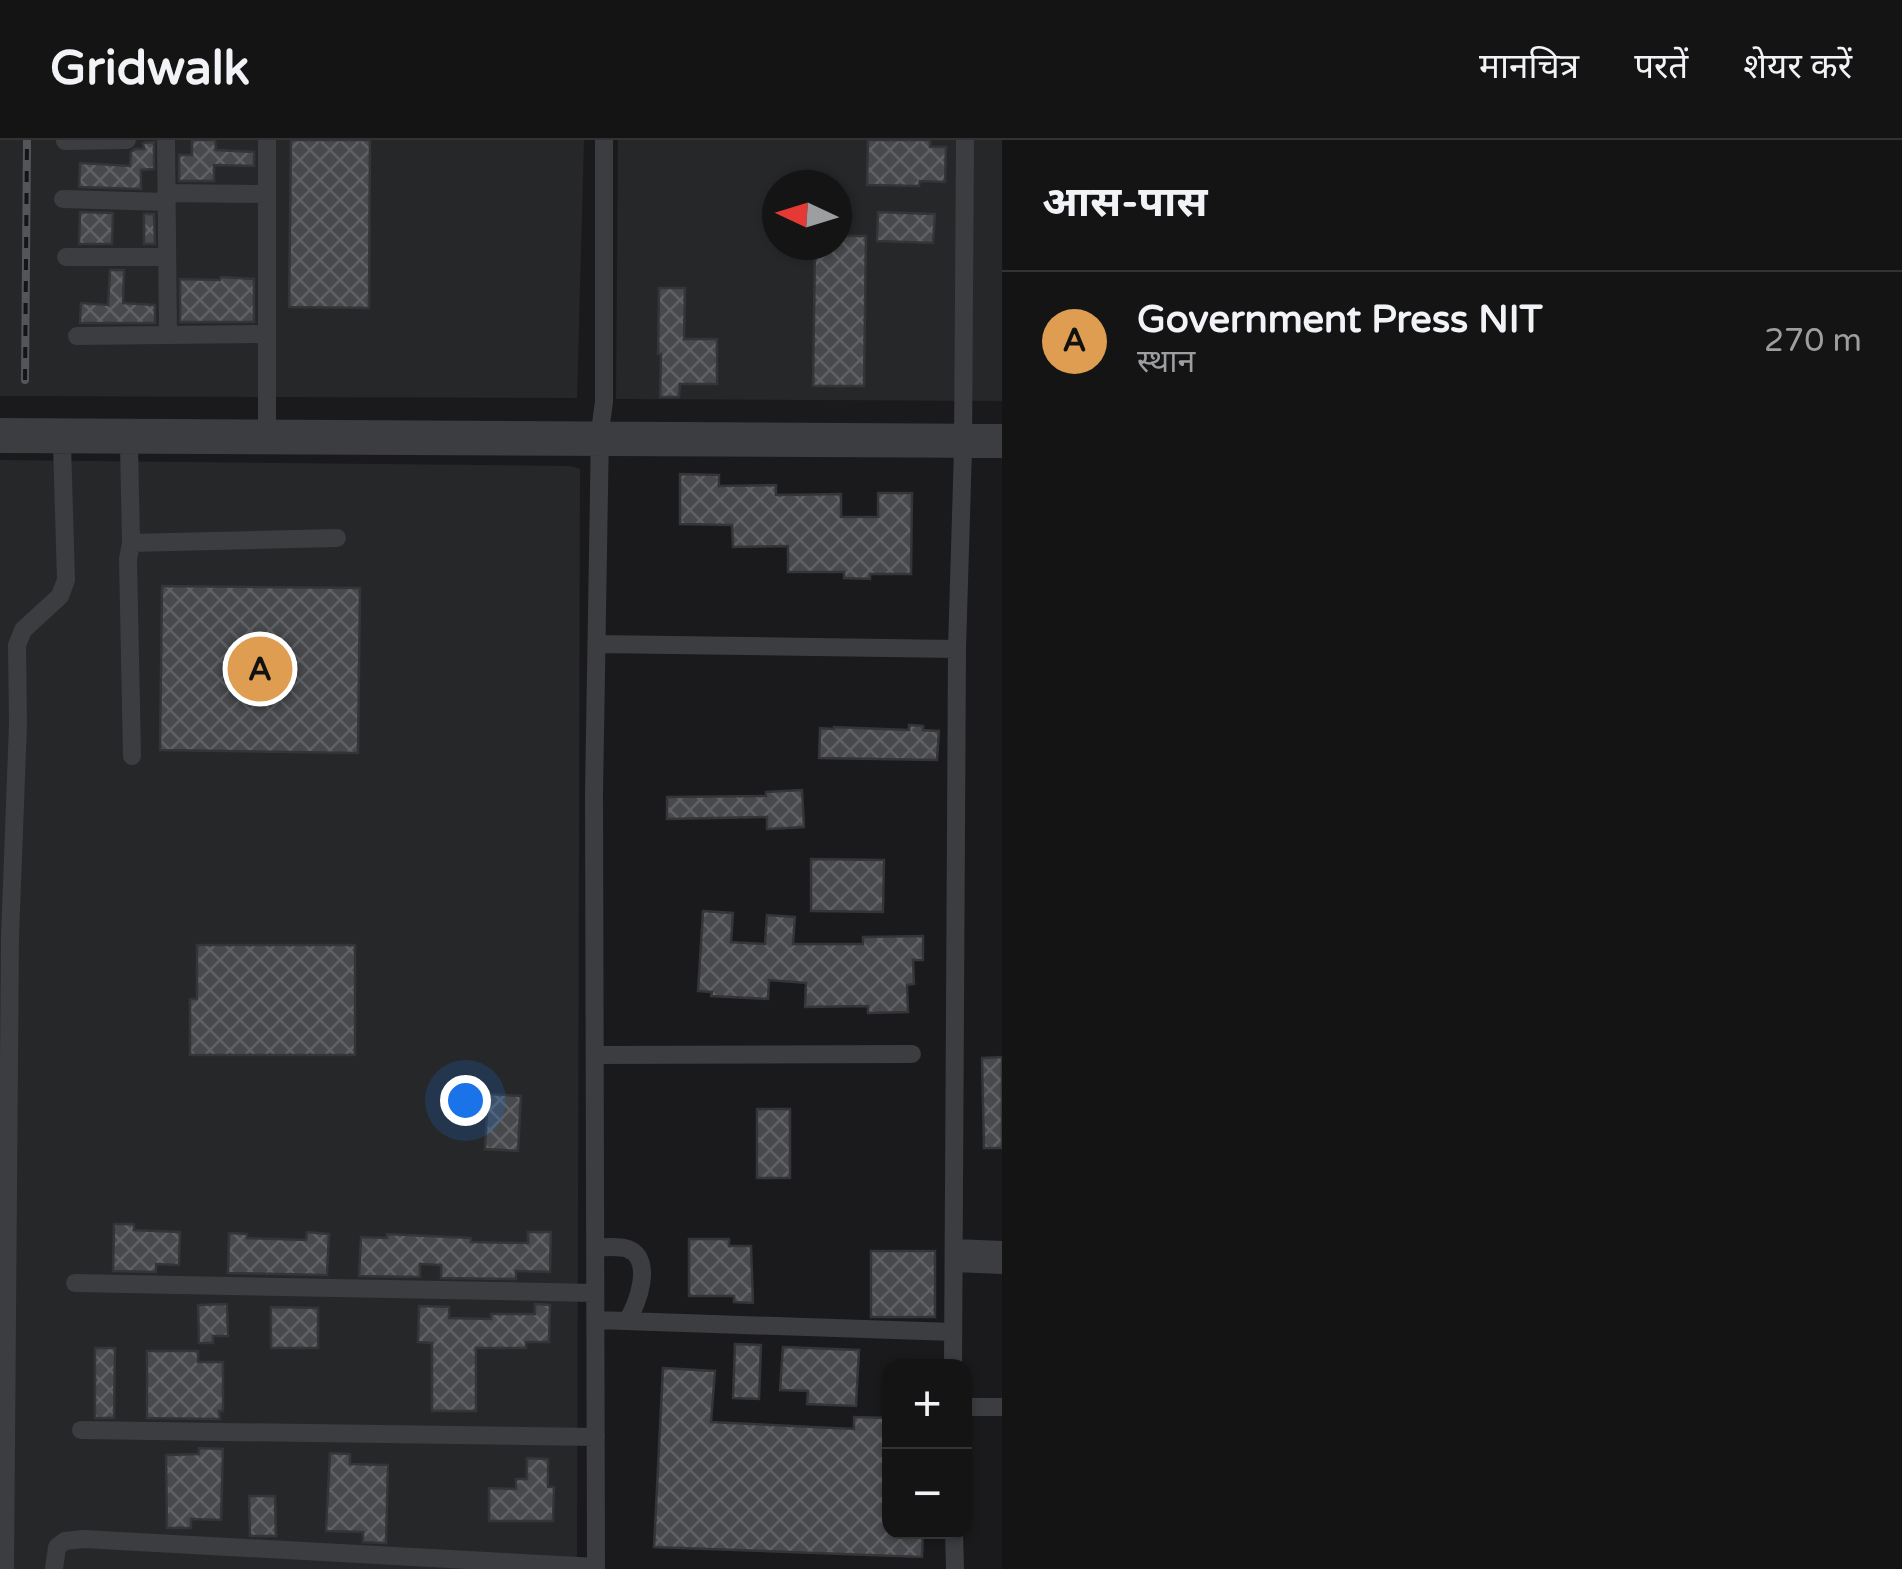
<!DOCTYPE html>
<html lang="hi">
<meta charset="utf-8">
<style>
body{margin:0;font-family:"Varela Round","Noto Sans Devanagari",sans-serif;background:#1d1d1e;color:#f1f3f6}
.controls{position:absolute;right:30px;bottom:30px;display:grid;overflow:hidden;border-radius:20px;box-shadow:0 2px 8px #0004}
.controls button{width:90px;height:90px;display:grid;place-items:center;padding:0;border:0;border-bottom:2px solid #333334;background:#141415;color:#f1f3f6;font:50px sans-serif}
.compass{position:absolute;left:762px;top:30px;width:90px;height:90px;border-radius:50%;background:#141415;box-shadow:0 2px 8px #0004;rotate:274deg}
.you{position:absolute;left:465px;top:960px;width:35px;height:35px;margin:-25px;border:8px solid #fff;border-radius:50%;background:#1a73e8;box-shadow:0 0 0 15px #1a73e833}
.badge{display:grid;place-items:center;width:65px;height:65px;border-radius:50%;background:#de9d51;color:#111;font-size:32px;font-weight:700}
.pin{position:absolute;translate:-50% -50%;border:5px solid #fff;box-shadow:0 2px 10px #0006}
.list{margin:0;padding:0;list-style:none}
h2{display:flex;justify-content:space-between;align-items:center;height:130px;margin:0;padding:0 40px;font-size:42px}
h2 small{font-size:32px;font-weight:400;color:#9d9ea0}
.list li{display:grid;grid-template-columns:65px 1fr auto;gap:30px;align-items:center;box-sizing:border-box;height:140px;padding:0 40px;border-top:2px solid #333334}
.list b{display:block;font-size:38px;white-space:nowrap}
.list p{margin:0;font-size:32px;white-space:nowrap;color:#9d9ea0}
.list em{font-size:32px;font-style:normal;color:#9d9ea0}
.map{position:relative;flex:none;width:1002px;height:1429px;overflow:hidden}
header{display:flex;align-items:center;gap:60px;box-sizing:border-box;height:140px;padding:0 50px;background:#141415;border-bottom:2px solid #333334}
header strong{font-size:48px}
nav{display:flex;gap:55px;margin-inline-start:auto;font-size:35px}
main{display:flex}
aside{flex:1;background:#141415}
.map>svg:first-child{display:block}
.built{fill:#262729;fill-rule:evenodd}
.building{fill:url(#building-cross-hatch);stroke:#343538;stroke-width:2.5}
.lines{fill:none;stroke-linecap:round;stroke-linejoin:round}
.minor{stroke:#3c3d41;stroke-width:18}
.rail-casing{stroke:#535559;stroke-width:8}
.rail{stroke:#151517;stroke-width:4;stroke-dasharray:11;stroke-linecap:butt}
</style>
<header>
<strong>Gridwalk</strong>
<nav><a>मानचित्र</a><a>परतें</a><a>शेयर करें</a></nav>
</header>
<main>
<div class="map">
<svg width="1002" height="1429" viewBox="0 0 1002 1429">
<defs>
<pattern id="building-cross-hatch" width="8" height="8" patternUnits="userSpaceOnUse" patternTransform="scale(2.5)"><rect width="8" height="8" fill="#47494c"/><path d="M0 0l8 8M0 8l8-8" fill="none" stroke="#5f6164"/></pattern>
</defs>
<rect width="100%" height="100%" fill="#1a1a1c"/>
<path class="built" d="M0,0h584l-7,258 -577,-2z
M618,0h384v261l-386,-2zM777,45h60v60h-60z
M0,320l571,6 9,3 -3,1100h-577z"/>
<path class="building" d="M192,0h23l1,10 38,2v14l-40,-1v16h-35v-26h13z
M291,0h79l-1,168 -80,-1z
M868,0h62v7h16l-1,35 -25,-1 -1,5 -52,-1z
M154,2v27l-13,1v19l-62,-2 1,-24 50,3 1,-14 4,-3h9l-1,-6z
M80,72l33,1 -1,31h-33z
M878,72l57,2 -2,29 -56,-2z
M144,74h10l1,30h-11z
M837,96h29l-2,150h-51l2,-141h22z
M110,130h14l-1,33 32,2v18h-75l1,-20 27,2z
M221,137l33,2v43h-74v-43l40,1z
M659,148h26l-1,51h33v45h-37l-1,13h-19l1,-43h-3z
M680,334l39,1v11l57,-1v10l65,-1v23h37v-24h34l-1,81h-41v5l-26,-1v-6h-56v-26l-55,1 -1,-22 -52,-1z
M162,446l198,2 -2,165 -198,-3z
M909,585l14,1v4l16,1 -2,29 -118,-2 1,-30 14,1v-2l75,3z
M802,650l2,37 -37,2v-12l-100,2v-22l99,-1v-4z
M811,719l73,1 -1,52 -72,-1z
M703,771l30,2 -2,29 34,2 2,-29 28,2 -2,27h70v-7l60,-1v24h-10l1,24 -7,1 1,27 -40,1v-7l-63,1 1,-24 -37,-3 -1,19 -57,-3 1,-4 -14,-1z
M197,805h158v110h-165v-56h7z
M1002,917v91h-18l-2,-90z
M488,954l33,2 -3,55 -33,-2z
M757,969h33v69h-33z
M114,1084h20v6l46,2 -1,33 -23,-1v8l-43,-1z
M307,1092l22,2 -2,41 -99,-2 1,-40 18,1v4l59,2z
M528,1092h23l-1,40 -34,-1v8l-75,-1v-13l-21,-1v13l-61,-1 2,-39 26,1v-4l84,4v4l57,1z
M689,1099h40v7h22l2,57 -19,-1v-6h-45z
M871,1111h64v66h-64z
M227,1164l1,32h-15v7h-14l-1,-38z
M535,1164l15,1 -1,37h-23v6h-50v63h-44v-68l-14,-1 1,-36 30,1v11l42,1v-5h44z
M271,1167l47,1v40h-47z
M735,1204l26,1 -2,54 -26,-1z
M783,1207l76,3 -3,56 -49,-2 1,-13 -28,-1z
M95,1208h20l-1,70h-19z
M147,1211h51v11h25v49h-4l1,8 -73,-1z
M663,1228l52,3 -4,51 143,7v-12l36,1v114h33l-1,25 -268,-10z
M199,1308l24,1 -2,71 -30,-1v9h-24l-1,-73 33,-1z
M330,1313l20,1v10l38,1 -2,78 -23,-1v-10l-37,-1z
M527,1318l21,1v28h6l-1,34h-64v-33l27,1v-10h11z
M249,1356h26l1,40h-26z"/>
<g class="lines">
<path class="minor" d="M166,0l2,195
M267,0v288
M65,1l62,-1
M166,53l101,1
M63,59l103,3
M66,117h101
M77,196l190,-2
M0,287l1002,6
M0,304l1002,5
M129,305l2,98 -3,16 4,197
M131,403l206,-5
M597,504l360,5
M595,915l317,-1
M595,1108c10,-1 23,-2 33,1 26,10 10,55 -1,72
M955,1108l47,2
M955,1123l47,2
M75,1143l520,10
M596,1180l357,12
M953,1226l4,-717 6,-200 2,-309
M964,1267h38
M81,1290l515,7
M954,1392l1,37
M5,1429l5,-632 8,-213 -1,-79 6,-15 37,-34 6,-16 -4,-136
M54,1429l3,-22 8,-6 18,-2 513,28
M596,1429l-2,-775 6,-363 4,-29v-262"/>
<g class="rail-casing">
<path id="rail" d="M25,240l2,-240"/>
</g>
<use href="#rail" class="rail"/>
</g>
</svg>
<div class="controls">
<button>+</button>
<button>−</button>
</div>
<svg class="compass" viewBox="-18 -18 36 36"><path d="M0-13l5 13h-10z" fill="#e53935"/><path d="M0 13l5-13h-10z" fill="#9d9ea0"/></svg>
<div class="you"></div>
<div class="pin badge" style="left:260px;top:529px">A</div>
</div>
<aside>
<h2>आस-पास<small></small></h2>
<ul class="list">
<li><span class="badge">A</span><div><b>Government Press NIT</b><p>स्थान</p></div><em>270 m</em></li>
</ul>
</aside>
</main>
